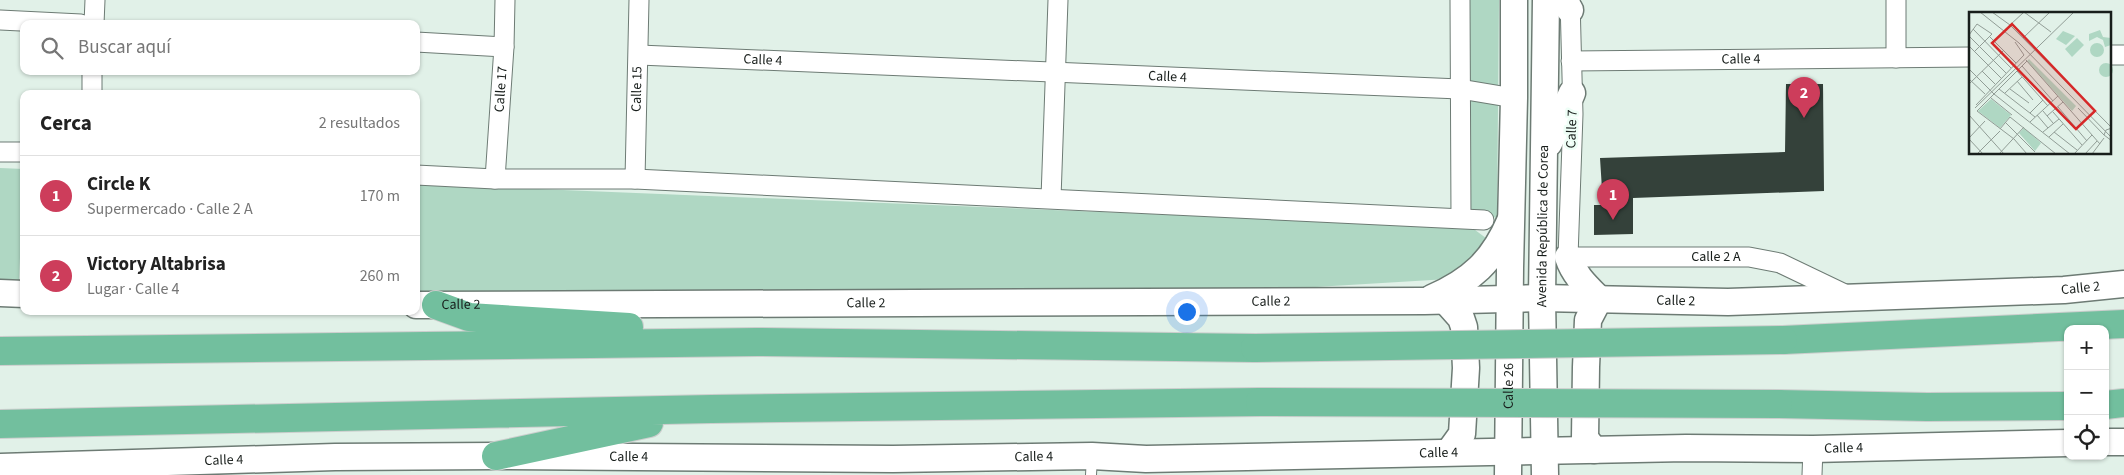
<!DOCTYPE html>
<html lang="es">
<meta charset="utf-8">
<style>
body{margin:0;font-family:"Source Sans 3",sans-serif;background:#f6f6f6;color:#222}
.controls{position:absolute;right:15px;bottom:15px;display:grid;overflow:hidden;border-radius:10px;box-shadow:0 1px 4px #0004}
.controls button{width:45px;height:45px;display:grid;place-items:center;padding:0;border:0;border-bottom:1px solid #e0e0e0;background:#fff;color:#222;font:25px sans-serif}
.you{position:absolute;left:1186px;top:311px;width:18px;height:18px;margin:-12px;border:4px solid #fff;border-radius:50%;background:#1a73e8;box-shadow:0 0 0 8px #1a73e833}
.badge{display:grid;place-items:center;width:32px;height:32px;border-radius:50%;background:#cd3d5b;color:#fff;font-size:16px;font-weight:700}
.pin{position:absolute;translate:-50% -41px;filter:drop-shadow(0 1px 2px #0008)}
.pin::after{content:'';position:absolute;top:26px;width:18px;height:15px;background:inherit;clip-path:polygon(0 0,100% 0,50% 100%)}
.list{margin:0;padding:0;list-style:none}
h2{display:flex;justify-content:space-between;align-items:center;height:65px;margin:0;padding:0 20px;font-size:21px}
h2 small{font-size:16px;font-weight:400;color:#767676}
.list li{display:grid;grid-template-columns:32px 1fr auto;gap:15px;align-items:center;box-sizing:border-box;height:80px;padding:0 20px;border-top:1px solid #e0e0e0}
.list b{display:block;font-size:19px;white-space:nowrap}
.list p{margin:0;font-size:16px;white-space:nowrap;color:#767676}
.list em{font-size:16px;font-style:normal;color:#767676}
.icon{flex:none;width:28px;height:28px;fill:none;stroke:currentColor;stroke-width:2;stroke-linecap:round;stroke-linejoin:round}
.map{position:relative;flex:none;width:2124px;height:475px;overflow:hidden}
.search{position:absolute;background:#fff;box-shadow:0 1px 4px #0004;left:20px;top:20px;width:400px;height:55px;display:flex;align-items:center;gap:12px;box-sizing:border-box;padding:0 18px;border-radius:10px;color:#767676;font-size:19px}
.panel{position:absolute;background:#fff;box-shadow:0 1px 4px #0004;left:20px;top:90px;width:400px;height:225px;border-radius:10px}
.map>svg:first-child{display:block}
.green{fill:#afd7c3}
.building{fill:#34413a}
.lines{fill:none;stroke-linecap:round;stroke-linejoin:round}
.service-casing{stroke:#6d7b74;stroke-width:12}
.minor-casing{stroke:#6d7b74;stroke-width:21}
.secondary-casing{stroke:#6d7b74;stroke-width:29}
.trunk-casing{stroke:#cccecd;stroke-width:30}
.service{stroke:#fff;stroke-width:10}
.minor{stroke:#fff;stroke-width:19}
.secondary{stroke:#fff;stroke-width:26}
.trunk{stroke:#72bf9e;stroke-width:28}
.trunk-bridge-casing{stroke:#cccecd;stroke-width:30;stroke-linecap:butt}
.trunk-bridge{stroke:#72bf9e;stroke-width:28}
.labels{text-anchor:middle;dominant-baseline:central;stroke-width:5;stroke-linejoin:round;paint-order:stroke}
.street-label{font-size:14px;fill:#181e1b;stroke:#eefef6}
.inset-road{fill:none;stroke:#919d96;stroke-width:1}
.view{fill:#d62828;fill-opacity:0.15;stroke:#d62828;stroke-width:2.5}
.inset-edge{fill:none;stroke:#181e1b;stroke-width:2.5}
</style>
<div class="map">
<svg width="2124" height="475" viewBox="0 0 2124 475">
<rect width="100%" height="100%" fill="#e1f1e8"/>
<path class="green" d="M1466,0h33l-2,218 -28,-8z
M0,168l24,1 -5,111h-19z
M416,184l1055,43 19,14 -25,37 -265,16 -784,-3z"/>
<path class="building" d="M1786,84h37l1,107 -191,7v36l-39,1v-30h9l-3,-47 185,-6z"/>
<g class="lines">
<g class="service-casing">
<path id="service" d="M1091,475l1,-18"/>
</g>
<g class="minor-casing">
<g id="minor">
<path d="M1460,0l1,218"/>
<path id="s1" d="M1570,0l3,114 -5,143h181l31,6 71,34"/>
<path d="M1896,0v58"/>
<path d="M0,20l81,4"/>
<path d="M94,24l1,-24"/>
<path d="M416,42l88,5"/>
<path id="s2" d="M639,55l821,34 54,9"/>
<path d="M2110,55h14"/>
<path id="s3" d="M1571,61l399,-4"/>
<path d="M92,94v-23"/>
<path d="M0,152h24"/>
<path d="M416,175l79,4h140l849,41"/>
<path id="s4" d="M495,179l9,-132 1,-47"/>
<path id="s5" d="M635,179l4,-179"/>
<path d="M1051,198l7,-198"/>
<path d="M1812,475l1,-26"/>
</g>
</g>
<g class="secondary-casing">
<g id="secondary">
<path d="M1563,0l7,10"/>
<path d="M1549,143l23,-50"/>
<path d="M1568,257c6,18 18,29 31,42l-11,21 -2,47 -1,71 9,12"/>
<path d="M0,293l24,1"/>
<path d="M1432,298c39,-17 61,-37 78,-77"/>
<path d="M1445,300l16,18 3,9 2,41 -4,66 -13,18"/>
<path id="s6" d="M416,305l1009,-4 117,-3 186,4 336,-12 60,-6"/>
<path d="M2105,442h19"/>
<path id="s7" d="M0,467l335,-10 161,-1 397,3 199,-3 54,3 540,-11 127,1 255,-6"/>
<path id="s8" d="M1508,475l2,-207 4,-170v-98"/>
<path id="s9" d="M1545,475l-3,-177 4,-298"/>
</g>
</g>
<g class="trunk-casing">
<path id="trunk" d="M436,305l33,12 160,10
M1783,340l341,-16
M0,351l757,-9 498,6
M1778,404l149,3 141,-1
M2105,405l19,-2
M0,424l711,-15 549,-7
M496,456l153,-33"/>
</g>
<use href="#service" class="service"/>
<use href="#minor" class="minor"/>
<use href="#secondary" class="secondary"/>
<use href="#trunk" class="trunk"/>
<g class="trunk-bridge-casing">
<path id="trunk-bridge" d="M1255,348l528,-8
M1260,402l518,2"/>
</g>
<use href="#trunk-bridge" class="trunk-bridge"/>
</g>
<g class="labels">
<g class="street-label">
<text stroke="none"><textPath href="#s3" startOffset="170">Calle 4</textPath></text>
<text stroke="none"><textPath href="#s2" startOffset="124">Calle 4</textPath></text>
<text stroke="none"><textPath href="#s2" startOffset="529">Calle 4</textPath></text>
<text stroke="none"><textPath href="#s5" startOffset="90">Calle 15</textPath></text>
<text stroke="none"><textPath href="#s4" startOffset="90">Calle 17</textPath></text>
<text transform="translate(1572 129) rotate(-88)">Calle 7</text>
<text stroke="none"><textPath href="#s9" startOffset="249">Avenida República de Corea</textPath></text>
<text stroke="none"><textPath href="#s1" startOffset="405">Calle 2 A</textPath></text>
<text stroke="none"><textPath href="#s6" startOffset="1665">Calle 2</textPath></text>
<text stroke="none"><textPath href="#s6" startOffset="1260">Calle 2</textPath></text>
<text stroke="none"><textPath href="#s6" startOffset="855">Calle 2</textPath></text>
<text stroke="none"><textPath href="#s6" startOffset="450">Calle 2</textPath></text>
<text stroke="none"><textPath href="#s6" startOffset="45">Calle 2</textPath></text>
<text stroke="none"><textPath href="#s8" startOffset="89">Calle 26</textPath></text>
<text stroke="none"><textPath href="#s7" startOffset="1844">Calle 4</textPath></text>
<text stroke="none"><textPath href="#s7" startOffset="1439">Calle 4</textPath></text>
<text stroke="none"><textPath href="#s7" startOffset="629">Calle 4</textPath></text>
<text stroke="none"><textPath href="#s7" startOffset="1034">Calle 4</textPath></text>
<text stroke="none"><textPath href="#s7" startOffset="224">Calle 4</textPath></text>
</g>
</g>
<g transform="translate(1969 12)">
<rect width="142" height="142" fill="#e1f1e8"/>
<path d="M131,18l3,7 8,1v7l-6,2 -2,-7 -6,-3 -8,4v-7zM94,19l12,5 -9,9 -10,-6zM108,26l7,7 -12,12 -7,-8zM121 38a7 7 0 1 1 14 0a7 7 0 1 1-14 0ZM60,47l47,47 -4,5 -45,-50zM130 58a7 7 0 1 1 14 0a7 7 0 1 1-14 0ZM22,87l20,16 -11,13 -22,-17zM55,116l17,15 -6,8 -16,-18z" fill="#afd7c3"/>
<path class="inset-road" d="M11,0l39,31 93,95M23,0l18,13 102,103 -6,2 -2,5 8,6M55,0l27,20M41,13l14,-13M4,17l38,39M0,23l8,-11 15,10 -17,17M0,24l37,37M21,25l26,26M54,26l27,-26M0,34l32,32M57,48l74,84M53,54l31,35M0,57l25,25 76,60M13,59l13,13M48,59l31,35M0,67l16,15M48,69l16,19M0,72l35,-34M30,77l36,28M41,77l19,14M36,81l17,-16M22,86l21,17M7,93l48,-50 -9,-13M89,95l29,34M6,96l99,-96M109,96l26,27M8,99l50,-50M8,99l37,28 13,15M74,99l10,12M84,100l29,33M61,101l13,-13M0,103l35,39M68,103l11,13M78,104l16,-14M41,105l46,37M36,110l30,30M61,110l28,-26M31,117l10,-12M74,120l16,-13M85,120l23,18M80,125l14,-13M0,126l16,-17M0,127l14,15M8,142l23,-23M30,142l25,-27M105,142l18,-19M116,142l12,-13M123,142l12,-16"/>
<path class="view" d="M43,12l83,87 -19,18 -84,-86z"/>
<rect width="142" height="142" class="inset-edge"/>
</g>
</svg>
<div class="controls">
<button>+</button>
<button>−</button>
<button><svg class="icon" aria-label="locate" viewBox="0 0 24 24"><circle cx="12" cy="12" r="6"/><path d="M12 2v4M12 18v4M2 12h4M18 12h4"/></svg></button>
</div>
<div class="you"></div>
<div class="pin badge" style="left:1613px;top:220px">1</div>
<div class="pin badge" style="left:1804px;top:118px">2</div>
<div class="search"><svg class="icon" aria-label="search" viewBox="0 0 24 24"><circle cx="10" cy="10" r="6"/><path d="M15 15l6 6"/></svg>Buscar aquí</div>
<section class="panel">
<h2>Cerca<small>2 resultados</small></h2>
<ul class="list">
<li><span class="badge">1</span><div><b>Circle K</b><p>Supermercado · Calle 2 A</p></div><em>170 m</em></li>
<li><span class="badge">2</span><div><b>Victory Altabrisa</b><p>Lugar · Calle 4</p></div><em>260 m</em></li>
</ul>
</section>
</div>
